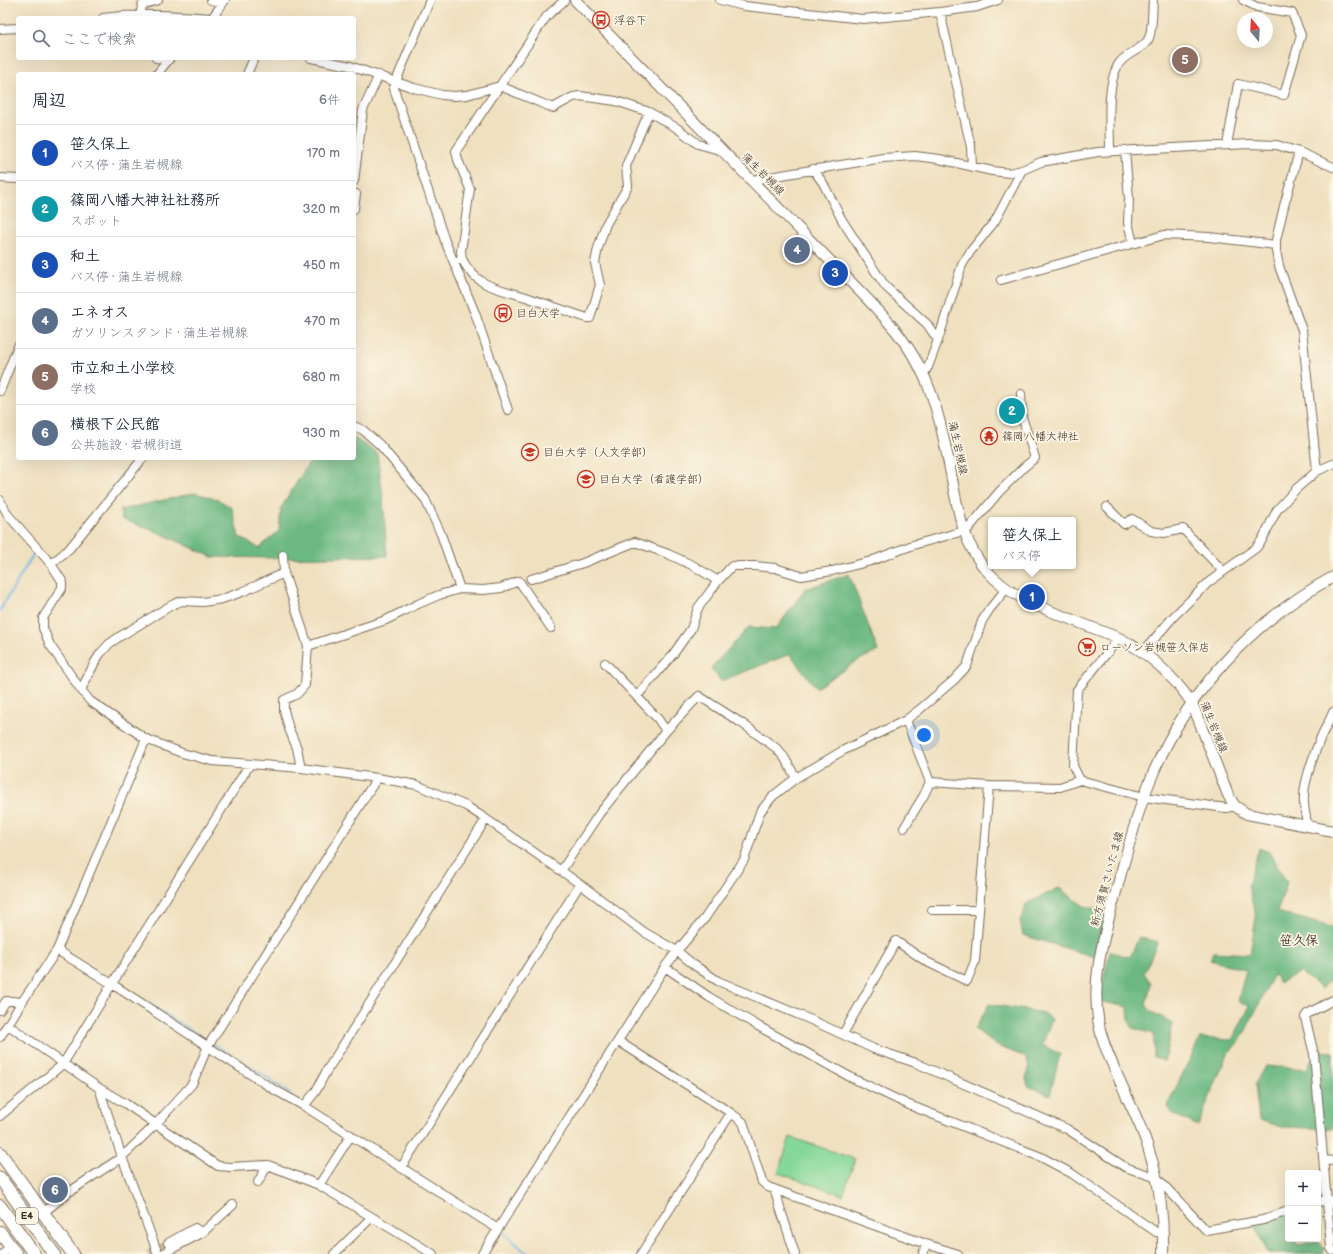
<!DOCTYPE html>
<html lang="ja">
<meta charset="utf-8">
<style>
body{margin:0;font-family:"Balsamiq Sans","Klee One",sans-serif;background:#f6f6f7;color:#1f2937}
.controls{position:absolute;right:12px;bottom:12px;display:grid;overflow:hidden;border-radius:4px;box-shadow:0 4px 16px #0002}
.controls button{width:36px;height:36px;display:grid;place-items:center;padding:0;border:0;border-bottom:1px solid #e0e1e3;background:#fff;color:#1f2937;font:20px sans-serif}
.compass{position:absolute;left:1237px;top:12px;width:36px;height:36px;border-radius:50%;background:#fff;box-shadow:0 4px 16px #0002;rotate:342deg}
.you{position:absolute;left:924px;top:735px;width:14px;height:14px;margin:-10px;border:3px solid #fff;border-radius:50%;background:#1a73e8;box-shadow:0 0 0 6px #1a73e833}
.badge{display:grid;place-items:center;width:26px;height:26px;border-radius:50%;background:#ea580c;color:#fff;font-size:13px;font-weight:700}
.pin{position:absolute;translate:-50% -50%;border:2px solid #fff;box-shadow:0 1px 4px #0006}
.popup{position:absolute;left:988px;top:517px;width:88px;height:52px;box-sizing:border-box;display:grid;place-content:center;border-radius:4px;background:#fff;filter:drop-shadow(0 1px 3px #0005);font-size:13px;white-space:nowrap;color:#747a83}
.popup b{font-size:15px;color:#1f2937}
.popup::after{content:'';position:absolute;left:50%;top:100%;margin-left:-8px;border:8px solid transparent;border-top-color:#fff}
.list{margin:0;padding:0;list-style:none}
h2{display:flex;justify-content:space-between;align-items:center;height:52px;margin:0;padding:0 16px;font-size:17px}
h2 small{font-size:13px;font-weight:400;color:#747a83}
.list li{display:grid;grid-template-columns:26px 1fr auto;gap:12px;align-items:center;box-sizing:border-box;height:56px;padding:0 16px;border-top:1px solid #e0e1e3}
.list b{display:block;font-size:15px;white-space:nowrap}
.list p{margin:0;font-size:13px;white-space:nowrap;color:#747a83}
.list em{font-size:13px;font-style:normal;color:#747a83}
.icon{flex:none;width:22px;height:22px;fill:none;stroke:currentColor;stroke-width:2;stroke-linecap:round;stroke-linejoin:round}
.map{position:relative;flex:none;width:1333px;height:1254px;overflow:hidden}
.search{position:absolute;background:#fff;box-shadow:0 4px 16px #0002;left:16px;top:16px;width:340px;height:44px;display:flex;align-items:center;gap:10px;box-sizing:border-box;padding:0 14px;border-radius:4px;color:#747a83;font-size:15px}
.panel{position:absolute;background:#fff;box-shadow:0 4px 16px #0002;left:16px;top:72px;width:340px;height:388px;border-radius:4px}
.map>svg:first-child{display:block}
.green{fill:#86d89a;stroke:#60815c}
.forest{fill:#6cb882;stroke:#547150}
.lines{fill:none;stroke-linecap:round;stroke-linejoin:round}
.stream{stroke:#75b6e9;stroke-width:2}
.minor-tunnel{stroke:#cbbc9f;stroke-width:8;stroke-dasharray:8 4;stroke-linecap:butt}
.minor-casing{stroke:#7a6a56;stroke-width:10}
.major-casing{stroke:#7a6a56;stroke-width:12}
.highway-casing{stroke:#7a6a56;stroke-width:14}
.minor{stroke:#fff;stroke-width:8}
.major{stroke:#fff;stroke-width:10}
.highway{stroke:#fff;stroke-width:12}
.labels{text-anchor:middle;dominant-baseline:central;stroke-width:3.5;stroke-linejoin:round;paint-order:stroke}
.shield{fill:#fcf5e5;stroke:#75675a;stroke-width:1}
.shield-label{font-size:10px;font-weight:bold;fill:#3b2a1e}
.poi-label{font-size:11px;fill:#3b2a1e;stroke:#fcf5e5;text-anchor:start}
.street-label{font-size:11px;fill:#3b2a1e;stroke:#fcf5e5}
.quarter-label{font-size:13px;font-weight:bold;fill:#3b2a1e;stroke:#fcf5e5}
</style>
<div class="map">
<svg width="1333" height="1254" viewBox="0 0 1333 1254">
<rect width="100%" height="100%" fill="#fcf5e5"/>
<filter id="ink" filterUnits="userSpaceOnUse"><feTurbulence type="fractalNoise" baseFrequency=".025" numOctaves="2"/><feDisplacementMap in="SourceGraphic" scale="8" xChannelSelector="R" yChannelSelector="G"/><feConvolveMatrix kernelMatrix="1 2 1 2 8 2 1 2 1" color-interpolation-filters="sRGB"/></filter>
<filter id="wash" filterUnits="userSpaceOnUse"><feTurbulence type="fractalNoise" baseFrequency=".012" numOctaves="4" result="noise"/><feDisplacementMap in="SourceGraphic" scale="16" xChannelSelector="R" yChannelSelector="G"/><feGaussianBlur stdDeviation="0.9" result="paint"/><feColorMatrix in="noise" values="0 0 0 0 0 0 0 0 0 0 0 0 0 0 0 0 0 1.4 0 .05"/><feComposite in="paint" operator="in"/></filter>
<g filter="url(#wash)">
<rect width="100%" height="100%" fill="#efe0bf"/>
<path class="green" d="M790,1137l65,22 -12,36 -65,-22z"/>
<path class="forest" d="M354,438l23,15 6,44 4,59 -113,2 -62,-1 -52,-24 -38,-14 -2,-9 75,-17 22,6 15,9 7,29 20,11 20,-17 2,-23 31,-50h42z
M849,574l29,77 -19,9 -43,28 -26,-34 -69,27 -10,-13 38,-41 27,2 29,-40z
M1259,848l10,4 18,31 -10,29 54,15 2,2v46l-11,14 -22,-17 -21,11 -5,-9 -31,62 -17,21 -28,69 -27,-13 -4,-7 33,-68 32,2 18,-34 -12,-5 8,-31 -36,-10 3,-8 37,2 6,-37 -8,-31z
M1059,888l25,18 24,6 -13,45 -72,-22 -3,-14 6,-17z
M1139,937l19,5 -14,31 7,11 -5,20 4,7 23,12 -9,38 -10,-4v-23l-22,-6 -3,-7 -1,-14 -30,-6 12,-49 20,5z
M989,1004l55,9 8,6 -10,26 18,9 -10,41 -22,-9 -2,-8 3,-10 -3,-11 -29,-11 -22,-17z
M1316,1051l17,1v77l-51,-2 -23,-7 -4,-36 10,-18 42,3z
M1288,1206v33h7l2,6 21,-4 6,7 -2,6h-53l-19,-36z"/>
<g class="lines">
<path class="stream" d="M0,610l36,-60
M135,995l74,47
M213,1044l53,33 24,17
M500,1230l28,24"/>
</g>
</g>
<g filter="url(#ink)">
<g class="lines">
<path class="minor-tunnel" d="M150,1254l18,-11"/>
<g class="minor-casing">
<path id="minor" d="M211,0l12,3
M430,0l-34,81 -2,7 2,7 49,146 30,72 33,97
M720,0l24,6 119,13 77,-7 37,-5 21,-7
M940,12l31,135 1,19
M103,18c36,-5 71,-3 107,0
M140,18l2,-13 16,-5
M212,18l13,-18
M0,29l18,-1
M156,58l12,2
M311,58l39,8 64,22 28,7 13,1 12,-1 33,-9 53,22 20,-11 7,-1 36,5 33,11 28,16 21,16 25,7
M157,74l13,-16
M247,74l7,-16
M1227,145l11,-61 46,11 17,-60 -9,-22 -35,-6 -14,-7
M1110,150c0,-24 -4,-64 8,-85 7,-12 23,-14 30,-25 5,-8 4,-31 5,-40
M1125,150l4,49 -1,24 5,20
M1299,152l-15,54 -8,34v11l3,15 23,64 15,141
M813,169l10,14 19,37 33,51 11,16 41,37 11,16
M0,178l18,1
M752,180l131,-22 32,-2 24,3 53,12 17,2 13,-3 19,-8 57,-10 151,-8 28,1 22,7 34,15
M354,181l9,-71 16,-35
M354,194h2l-2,15
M462,259l-1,-8 9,-62 -12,-29 -2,-9 84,-125 7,-10 18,-16
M454,262l8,-3c15,29 36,29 64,38 20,7 40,14 61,21h3l10,-33 -5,-22 3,-15 8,-24 22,-38 -2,-20 23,-54
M1001,280l163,-45 45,2 67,8
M923,375l5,-8 10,-27 24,-75 8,-13 25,-31 27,-51
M0,391l18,-45
M354,426l9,4 17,15 45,54 16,35 19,55
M0,500l8,15 43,49 11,17v7l-19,30v10l7,17 29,42 11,14 56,38 36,14 30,8 89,7 76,10 40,7 49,21 20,13 94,65 64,48 33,19 17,14 24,16 91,38 65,30 42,14 151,66 58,38 32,11 49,52 57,-10 25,-9
M1107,507l17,17 8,-5 19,12 13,2 19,-4 40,42
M283,555l1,18 24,73 -3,39 -8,9 -13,6v10l5,19 8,19 4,20
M51,564l18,-15 74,-91
M531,579l52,-16 52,-21 33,12 26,12 24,15
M308,646l78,-26 32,-16 21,-9 21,-6 23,1 18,-2 18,-7 32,47
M1143,652l31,-36 35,-34 47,-34 6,-8 15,-30 20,-22 20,-17 16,-7
M605,663l53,56 8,12
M81,690l14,-28 5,-8 9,-10 10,-7 51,-31 11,-5 22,1 19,-3 20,-7 42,-19
M637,696l37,-43 17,-24 7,-21 20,-27 14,-15h23l20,2 26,8 31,-5 39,-10 42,-16 51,-14 4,-2 31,-37 25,-25 11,-9 -13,-41 -1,-23
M1080,780l-7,-14 4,-76 42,-52
M930,782l59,4 71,1 20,-7 64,17 82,11 9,-2
M1308,827c-2,-10 -5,-20 -4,-31 0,-14 11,-45 17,-59 3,-8 9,-16 12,-25
M904,828l20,-33 6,-13 -24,-62
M561,871l38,-57 67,-83 33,-35 44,28 33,24 8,9 12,21
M932,910h47
M57,950l55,34 161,105 31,17 194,123
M665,967l44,30 49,29 94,52 57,27 132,52 30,16 85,59 7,1
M1333,1000l-26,14 -2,3 9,37 17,194 2,3
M0,1010l6,-9h6l10,1
M8,1025l91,63 27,16 92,62 12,1 38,-2 51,20 114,69
M843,1034l53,-93 31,21 40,19 8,-20 14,-175
M0,1037l22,-35 35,-52 89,-211
M618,1041l113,72 12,9 19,60 6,5 158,57 32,10
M99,1088l23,69 36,97
M304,1106l12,-15 10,-19 160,-253
M0,1116l63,-52 49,-80 138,-220
M1324,1160l9,1
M401,1168l179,-284
M258,1182l10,-17
M319,1185l32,-50
M774,1189l21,65
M1318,1202l9,-2 6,1
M43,1213l26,-21 53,-35 33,-32 37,-41 16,-38 169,-268
M168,1243l27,-15 7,5
M3,1254l7,-8
M162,1254l40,-21 31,-28
M334,1254l38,-37
M482,1254l183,-287 12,-16 28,-33 39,-58 16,-48 13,-16 23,-18 48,-28 62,-30 13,-10 35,-30 13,-14 15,-45 7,-11 17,-21
M641,1254l90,-141
M923,1254l3,-10"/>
</g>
<g class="major-casing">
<path id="major" d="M575,0l271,277c35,36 68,67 85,116 9,25 14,50 19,76 7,36 12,75 38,103 21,23 49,34 77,45 18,7 36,14 54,21 30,15 54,38 73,65l36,92 7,11 12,8 86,17
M1163,1254c1,-33 -3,-72 -14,-103 -5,-19 -14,-36 -22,-54 -10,-24 -23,-47 -28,-72 -9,-47 6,-92 18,-137 10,-36 19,-73 33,-107 35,-88 101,-159 183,-204"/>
</g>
<g class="highway-casing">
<path id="highway" d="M0,1153l73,101
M0,1178l54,76
M0,1206l34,48
M0,1232l16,22"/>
</g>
<use href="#minor" class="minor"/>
<use href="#major" class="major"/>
<use href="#highway" class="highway"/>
</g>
</g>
<defs>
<g id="bus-ring" transform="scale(0.9)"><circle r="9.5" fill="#fcf5e5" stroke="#c8321e" stroke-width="1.5"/><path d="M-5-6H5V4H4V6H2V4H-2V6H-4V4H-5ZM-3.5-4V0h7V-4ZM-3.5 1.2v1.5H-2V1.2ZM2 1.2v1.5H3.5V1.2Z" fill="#c8321e"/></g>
<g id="temple-ring" transform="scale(0.9)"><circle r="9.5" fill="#fcf5e5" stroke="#c8321e" stroke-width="1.5"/><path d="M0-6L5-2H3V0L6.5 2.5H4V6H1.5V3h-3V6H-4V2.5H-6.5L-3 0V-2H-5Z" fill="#c8321e"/></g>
<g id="university-ring" transform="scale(0.9)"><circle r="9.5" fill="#fcf5e5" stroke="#c8321e" stroke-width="1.5"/><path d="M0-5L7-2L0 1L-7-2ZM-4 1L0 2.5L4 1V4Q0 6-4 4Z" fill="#c8321e"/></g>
<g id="supermarket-ring" transform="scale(0.9)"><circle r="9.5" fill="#fcf5e5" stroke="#c8321e" stroke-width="1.5"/><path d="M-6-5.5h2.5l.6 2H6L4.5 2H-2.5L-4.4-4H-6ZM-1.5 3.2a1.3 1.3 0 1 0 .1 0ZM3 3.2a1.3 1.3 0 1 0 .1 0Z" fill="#c8321e"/></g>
</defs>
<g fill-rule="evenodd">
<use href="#bus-ring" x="601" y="20"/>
<use href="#bus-ring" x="503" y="313"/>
<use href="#temple-ring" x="989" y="436"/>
<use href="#university-ring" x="530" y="452"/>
<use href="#university-ring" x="586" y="479"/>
<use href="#supermarket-ring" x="1087" y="647"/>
</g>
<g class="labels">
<rect class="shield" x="16" y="1208" width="22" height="16" rx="3"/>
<g class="shield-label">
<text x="27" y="1216">E4</text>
</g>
<g class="poi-label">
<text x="614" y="20">浮谷下</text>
<text x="516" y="313">目白大学</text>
<text x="1002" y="436">篠岡八幡大神社</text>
<text x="543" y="452">目白大学（人文学部）</text>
<text x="599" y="479">目白大学（看護学部）</text>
<text x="1100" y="647">ローソン岩槻笹久保店</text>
</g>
<g class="street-label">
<text transform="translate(763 174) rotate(45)">蒲生岩槻線</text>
<text transform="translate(958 448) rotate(78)">蒲生岩槻線</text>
<text transform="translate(1214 727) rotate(68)">蒲生岩槻線</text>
<text transform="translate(1107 879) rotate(-75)">新方須賀さいたま線</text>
</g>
<g class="quarter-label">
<text x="1299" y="941">笹久保</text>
</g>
</g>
</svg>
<div class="controls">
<button>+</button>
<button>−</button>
</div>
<svg class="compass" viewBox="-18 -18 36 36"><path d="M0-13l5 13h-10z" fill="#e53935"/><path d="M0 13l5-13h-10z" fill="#747a83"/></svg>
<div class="you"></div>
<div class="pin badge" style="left:1032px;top:597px;background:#1a4fb4">1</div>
<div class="popup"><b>笹久保上</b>バス停</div>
<div class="pin badge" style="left:1012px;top:411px;background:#0f9aa8">2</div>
<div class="pin badge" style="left:835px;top:273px;background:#1a4fb4">3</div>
<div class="pin badge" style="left:797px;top:250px;background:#5c6f8a">4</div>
<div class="pin badge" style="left:1185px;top:60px;background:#8d6e63">5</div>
<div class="pin badge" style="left:55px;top:1190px;background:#5c6f8a">6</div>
<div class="search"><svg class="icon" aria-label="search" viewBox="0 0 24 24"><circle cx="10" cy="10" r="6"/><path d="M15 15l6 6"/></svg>ここで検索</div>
<section class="panel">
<h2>周辺<small>6件</small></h2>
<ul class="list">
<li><span class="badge" style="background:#1a4fb4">1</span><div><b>笹久保上</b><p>バス停 · 蒲生岩槻線</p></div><em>170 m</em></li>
<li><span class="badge" style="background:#0f9aa8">2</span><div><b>篠岡八幡大神社社務所</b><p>スポット</p></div><em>320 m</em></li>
<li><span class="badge" style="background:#1a4fb4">3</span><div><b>和土</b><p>バス停 · 蒲生岩槻線</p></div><em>450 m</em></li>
<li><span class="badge" style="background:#5c6f8a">4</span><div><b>エネオス</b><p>ガソリンスタンド · 蒲生岩槻線</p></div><em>470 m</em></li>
<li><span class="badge" style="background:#8d6e63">5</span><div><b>市立和土小学校</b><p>学校</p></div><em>680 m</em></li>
<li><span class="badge" style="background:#5c6f8a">6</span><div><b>横根下公民館</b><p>公共施設 · 岩槻街道</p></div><em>930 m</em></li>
</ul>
</section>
</div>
